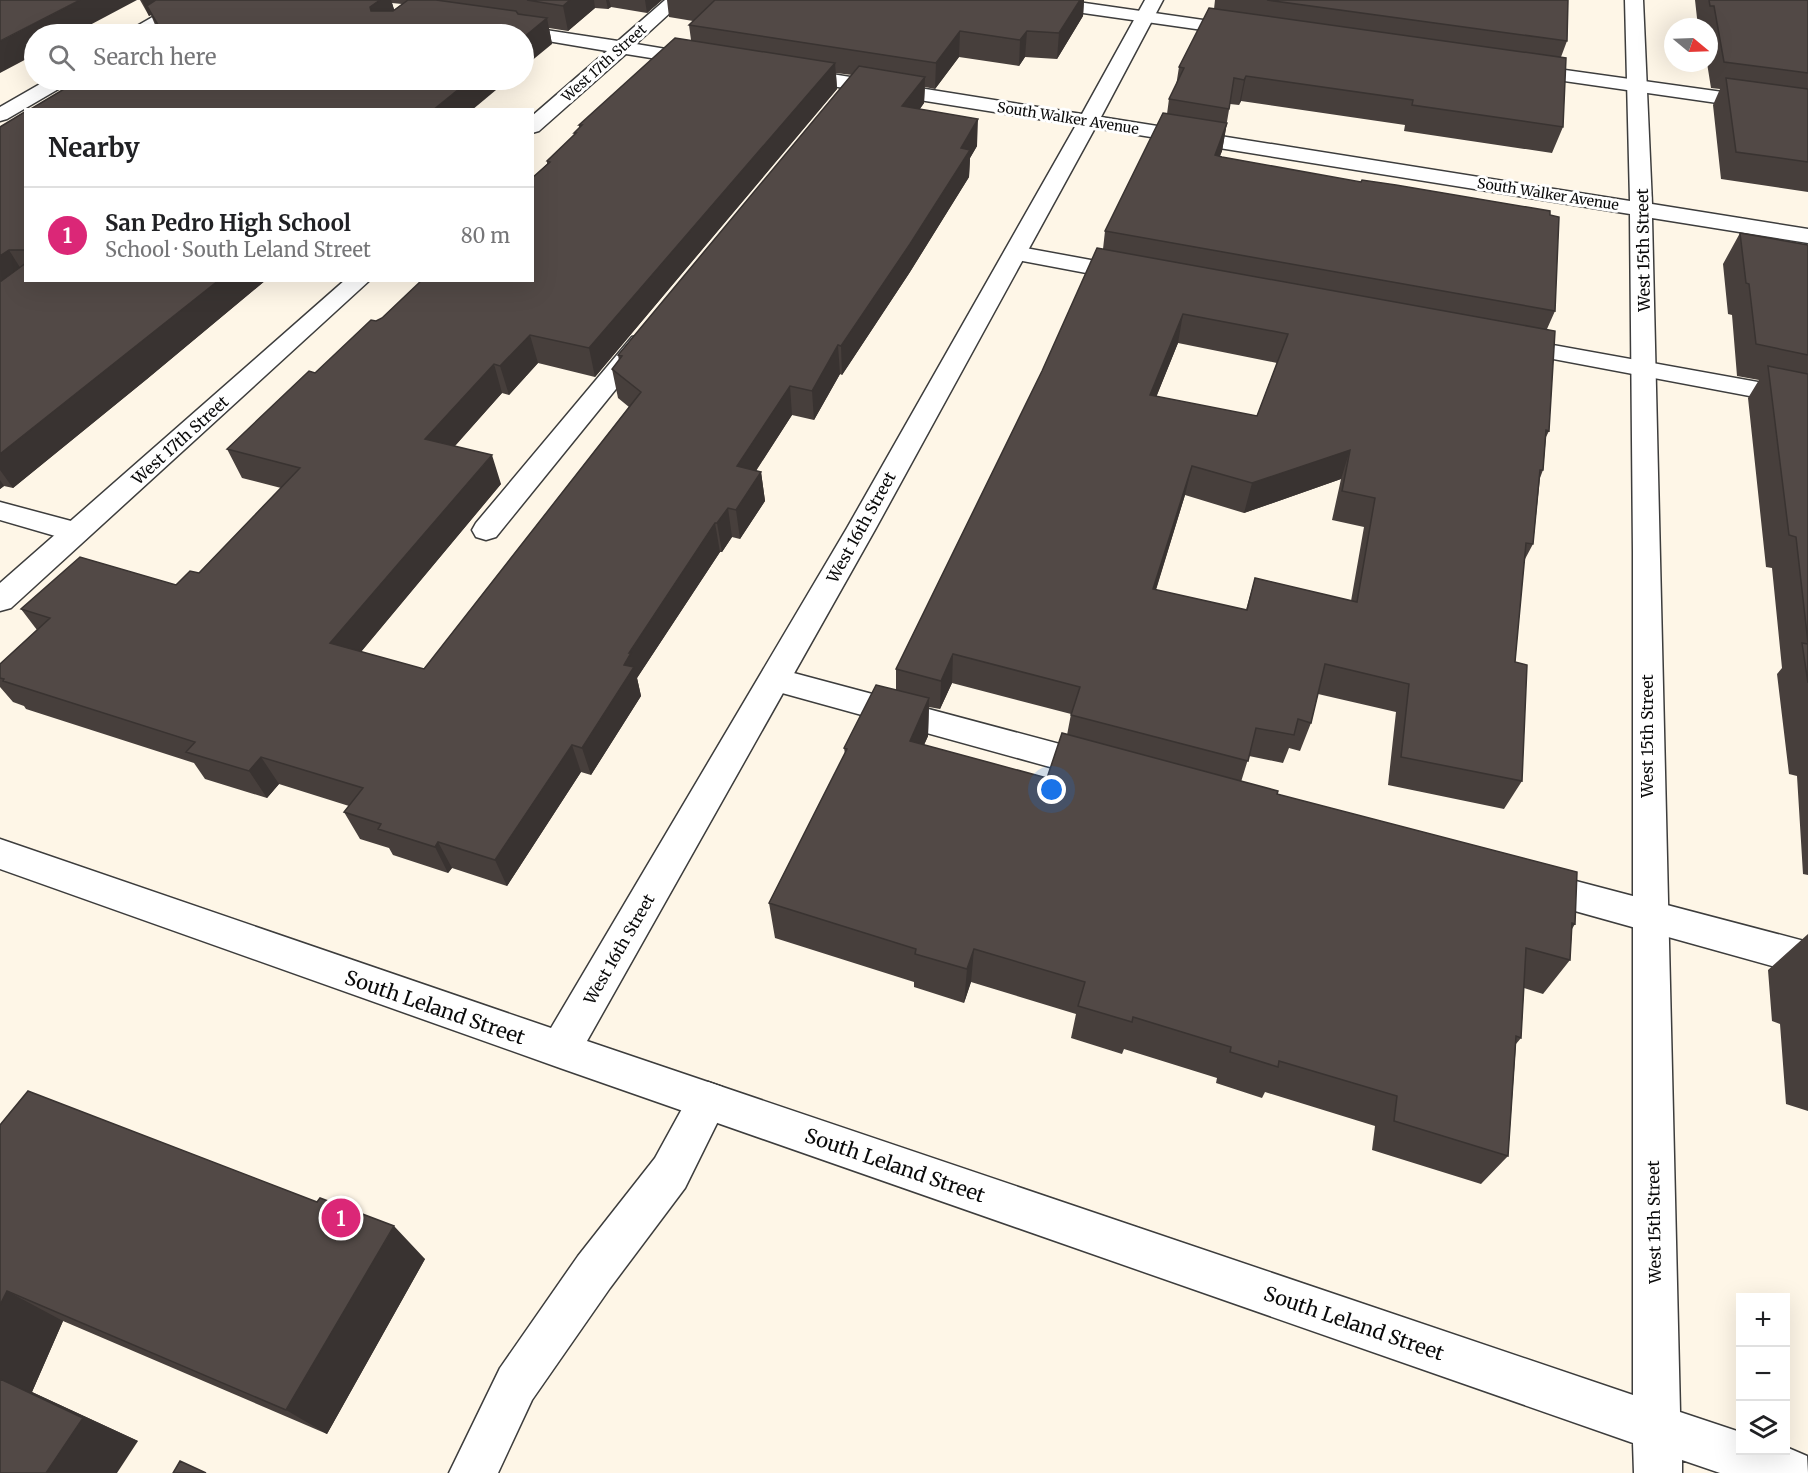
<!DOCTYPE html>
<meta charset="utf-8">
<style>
body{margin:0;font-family:Merriweather,serif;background:#f6f6f6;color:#202124}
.controls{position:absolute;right:18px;bottom:18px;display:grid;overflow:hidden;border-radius:0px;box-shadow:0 6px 24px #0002}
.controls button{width:54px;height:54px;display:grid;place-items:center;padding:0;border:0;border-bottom:2px solid #e0e0e0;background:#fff;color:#202124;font:30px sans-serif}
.compass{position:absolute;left:1664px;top:18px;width:54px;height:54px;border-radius:50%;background:#fff;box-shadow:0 6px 24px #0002;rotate:109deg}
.you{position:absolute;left:1052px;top:790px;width:21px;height:21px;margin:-15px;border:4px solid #fff;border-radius:50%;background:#1a73e8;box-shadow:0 0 0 9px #1a73e833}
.badge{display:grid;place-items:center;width:39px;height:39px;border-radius:50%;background:#db2777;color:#fff;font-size:20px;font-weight:700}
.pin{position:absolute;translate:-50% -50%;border:3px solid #fff;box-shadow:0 2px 6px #0006}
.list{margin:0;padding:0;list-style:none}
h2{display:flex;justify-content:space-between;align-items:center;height:78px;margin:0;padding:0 24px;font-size:26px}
h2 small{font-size:20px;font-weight:400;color:#757577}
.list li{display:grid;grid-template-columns:39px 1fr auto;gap:18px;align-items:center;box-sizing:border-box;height:96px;padding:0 24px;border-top:2px solid #e0e0e0}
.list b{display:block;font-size:22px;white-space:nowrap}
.list p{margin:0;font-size:20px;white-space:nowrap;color:#757577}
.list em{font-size:20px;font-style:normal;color:#757577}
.icon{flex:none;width:33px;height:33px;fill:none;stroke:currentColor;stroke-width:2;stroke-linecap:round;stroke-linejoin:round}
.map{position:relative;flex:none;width:1808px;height:1473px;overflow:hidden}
.search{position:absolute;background:#fff;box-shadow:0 6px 24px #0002;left:24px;top:24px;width:510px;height:66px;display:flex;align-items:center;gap:15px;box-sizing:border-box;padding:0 21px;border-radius:33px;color:#757577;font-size:22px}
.panel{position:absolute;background:#fff;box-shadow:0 6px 24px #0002;left:24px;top:108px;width:510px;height:174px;border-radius:0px}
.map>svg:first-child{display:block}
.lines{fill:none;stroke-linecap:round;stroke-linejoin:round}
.lane-casing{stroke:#3d3d3d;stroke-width:3}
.street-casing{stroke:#3d3d3d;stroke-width:3}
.lane{fill:#fff;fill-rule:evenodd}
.street{fill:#fff;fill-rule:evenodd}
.wall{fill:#473f3c;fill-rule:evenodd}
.shaded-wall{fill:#393331}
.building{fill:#524946;stroke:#393331;stroke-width:1.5;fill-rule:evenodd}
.labels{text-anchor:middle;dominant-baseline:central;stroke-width:6;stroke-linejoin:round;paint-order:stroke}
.far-street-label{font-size:14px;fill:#0a0a0a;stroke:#fff}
.street-label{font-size:16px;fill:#0a0a0a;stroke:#fff}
.near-street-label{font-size:20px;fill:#0a0a0a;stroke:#fff}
</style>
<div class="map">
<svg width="1808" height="1473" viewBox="0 0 1808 1473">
<rect width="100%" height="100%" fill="#fef6e7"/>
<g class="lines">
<g class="lane-casing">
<path id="lane" d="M1018,0h46l181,26 6,1 3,4 -3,4 -6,1 -218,-31 -6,-1z
M1522,64l286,40v12l-293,-42 -2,-4 2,-4z
M1015,246l119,22 8,2 4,5 -4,5 -8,2 -127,-24 -3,-5 3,-5z
M641,335l9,2 3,5 -3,5 -154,190 -10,3 -10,-3 -4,-7 4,-7 156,-186z
M1509,337l299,54v16l-308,-58 -3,-5 3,-5z
M0,502l86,23 4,7 -4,7 -10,3 -76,-22z
M775,668l322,86 12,4 5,9 -5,9 -12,4 -333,-92 -5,-8 5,-8z
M1534,870l274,72v34l-287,-80 -5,-11 5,-11z
M708,1082l14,5 6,14 -43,87 -75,100 -78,112 -34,73h-49l51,-105 78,-112 77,-98 39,-71z"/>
</g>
<g class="street-casing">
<path id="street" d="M182,0h22l-56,34h-21l3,-4z
M665,0h19l-48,44 72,12 2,4 -2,4 -7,2 -75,-12 -87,77 -7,2v-17l75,-65 -83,-14v-3l-24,-1 -3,-4 3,-4 6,-1 112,17z
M1145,0h18l-62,117 529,84 -5,-201h18l9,204 156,25v14l-156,-25 28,1194 60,20v18h46v-3l21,9 1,17h-88l-38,-13v13h-48l-1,-30 -1073,-375 -560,-199v-30l551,189 296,-500 229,-403 -282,-45 -7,-2 -3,-4 3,-4 7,-2 288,46zM1095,128l535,86 3,338v843l-1046,-354 289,-513z
M47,80h23l-3,4 -60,35 -7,2v-14z
M345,280h25l-359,328 -11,3v-28z"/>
</g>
<use href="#lane" class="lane"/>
<use href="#street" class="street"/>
</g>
<path class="wall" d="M140,0h522l-15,13 -36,-6 -3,2 -13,-1 -27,23 -19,-3 3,16 -394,-12 -7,-17 -2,1zM392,3l10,1 -8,6z
M667,0h417l-1,16 -26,43 -32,-2 -6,9 -60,-9 -24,32 -10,-2 -1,16 -4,6 57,37 -7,12 -1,19 -59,95 -68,103 -2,-1 -26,46 -22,-5 -36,56 5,1 4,29 -25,38 -8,-2 -10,15h-2l-83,126 4,18 -50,79 -10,-3 -74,114 -55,-18 -4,5 -55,-18 -4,-7 -29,-9 -16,-27 5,-6 -70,-22 -12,14 -62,-19 -11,-16 -168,-54 -2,-3 -11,-4 -13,-15v-23l37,-34 -16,-21 155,-24 23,-12 82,-85 -39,-10 -15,-29 88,-76 61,-52 6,-3 165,-154v-3l27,-25v-3l5,-5v-3l112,-85 -2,-15 4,-4 -24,-4zM836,73l16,2 -234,280 1,6 -7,8 6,29 11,9 -205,262 -63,-17 140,-168 -46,-38 47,-53 7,2 29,-32 57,14 242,-288z
M1215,0h353l-1,41 -6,16 2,70 -11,26 -148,-22 1,-6 -164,-24 -2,4 -9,-1 -8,47 -2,5 335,155 -8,18 2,102 -3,6 -3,33 -3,8 -7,66 -9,17 -9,101 7,119 -18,28 -116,-24 8,-73 -78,-18 -7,29 -11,28 -11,-3 -6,15 -34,-7 -8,26 36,12 298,130 -3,5 -2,31 -27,34 -19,-6 -3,50 -5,6 -8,112 -27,28 -109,-34 3,-24 -110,-34 -3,6 -46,-15 1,-5 -93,-29 -2,5 -51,-16 5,-24 -105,-32 -7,21 -50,-16v-5l-139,-44 -6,-35 76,-149 -1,-6 52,-58v-21l207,-420 2,-18 62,-117 2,-15 7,-13 3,-19 35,-58zM1178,343l99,20 -20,53 -101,-19zM1341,479l-9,41 32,7 -13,74 -96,-23 -9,32 -90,-20 29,-95 59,18zM952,683l119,31 -4,21 -20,43 -123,-33 4,-9 1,-29 11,2z
M1695,0h113v192l-87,-13 -8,-74 7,-16 -9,-1 -4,-25h2v-36h-11z
M26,111v169h240l-119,99 -134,109 -9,-2 -4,3v-362z
M1740,233l68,12v630l-5,-1 -6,-98 -8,-2 -12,-100 5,-6 -10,-100 -6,-1 -18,-169 11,-18 -22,-4 -5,-61 -4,-1 -5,-50z
M1808,934v177l-22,-7 -6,-80 -8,-3 -4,-51z
M0,1125l425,134 -98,175 -264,-113 -31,71 106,49 -138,32z"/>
<path class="shaded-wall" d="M80,0h57l-64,34h-39v21l-34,18v-32z
M142,0h34l-29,6 4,9 -2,1z
M380,0h11l6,18 -19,14 -8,-25z
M570,0h24l1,8 -27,23 -5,-25z
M606,0h3l2,7 -3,2z
M645,0h17l-15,13z
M1080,0h4l-1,16 -26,43 2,-26z
M547,18l5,26 -28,23v-30z
M960,31l-1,26 -24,32 1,-26z
M1027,31l-2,26 -6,9 1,-26z
M835,63l2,26 -242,288 -6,-29z
M1246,76l-5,25 -2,4 5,-25z
M925,77l-1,26 -22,30v-27z
M265,80h44l-39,30 -10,-26z
M470,80h38l-36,30h-39z
M978,119l-1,27 -7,12 -1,19 -59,95 -68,103 -1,-29z
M1227,123l-5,28 -13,31 6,-27z
M9,250l17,27 -26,19v-40z
M219,280h47l-119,99 -134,109 -13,-18v-16z
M1183,314l-5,29 -33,82 5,-30z
M530,335l8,28 -29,32 -9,-29z
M838,345l2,29 -26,46 -2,-29z
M494,364l8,29 -66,74 -11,-28z
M790,386l2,29 -52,80 -3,-29z
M1350,450l-9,29 -97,34 8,-30z
M492,455l9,29 -157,188 -14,-29z
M1192,466l-7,29 -38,123 6,-29z
M761,472l4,29 -25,38 -4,-29z
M0,480l4,6 -4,3z
M728,508l4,29 -10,15 -5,-29z
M715,523l5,29 -83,126 4,18 -50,79 -9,-27 42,-83 5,-12z
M953,654l-1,29 -12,26 1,-28z
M929,698l-1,38 -19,42 1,-37z
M572,745l9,27 -74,114 -12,-26z
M261,757l18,27 -12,14 -18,-27z
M438,842l14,26 -4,5 -13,-26z
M974,949l-3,33 -7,21 3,-34z
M394,1226l31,33 -98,175 -41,-24z
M7,1291l56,30 -31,71 106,49 -21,32h-71l-46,-94v-74z"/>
<path class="building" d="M0,0h80l-80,41z
M156,0h224l-10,7 1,4h22l15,-11h28l80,11 2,3 29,4 -23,19v-3h-370l7,-4 -14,-24z
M527,0h43l-7,6z
M715,0h365l-21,33 -32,-2 -7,9 -60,-9 -24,32 -247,-38z
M1267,0h301l-1,41z
M1709,0h99v73l-84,-11 -10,-56h-4z
M1209,8l357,50 -3,69 -151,-22 1,-5 -167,-24 -2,4 -10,-2 -5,31 -60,-10 15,-31 -5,-1z
M675,38l160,25 -246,285 -59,-13 -30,31 -6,-2 -69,75 67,16 -162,188 94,26 217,-277 -29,-23 10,-13 -4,-1 241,-289 66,11 -23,29 76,13 -17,29 9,2 -60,94 -69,102 -3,-1 -26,46 -22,-5 -53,80 24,6 -25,38 -8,-2 -11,15h-2l-86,130h2l-7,12 10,2 -52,81 -10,-3 -77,115 -57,-18 -3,5 -57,-18 3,-5 -37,-12 19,-24 -102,-31 -12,14 -63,-19 9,-10 -192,-61 1,-2 -4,-1v-14l50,-46 -29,-9 59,-52 96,28 14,-14 9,2 101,-105 -73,-19 82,-78 6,2 56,-53 5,1 6,-3 40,-38h110v-102l18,-16 -3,-1 29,-28h-2l8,-8h-3z
M1726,78l82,11v73l-72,-10z
M79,80h186l-5,4 2,2h24l9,-6h175l-37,30h-404z
M26,111v139h-17l-9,6v-129z
M1163,113l64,10 -12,32 7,2 139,25 1,-2 34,5 154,26v4l9,2 -4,94 -450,-80z
M1740,233l68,12v110l-52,-11 -7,-60 -3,-1z
M1097,248l458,83 -6,100 -3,-1 -3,40h-3l-7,74 -7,-1 -11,119 12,3 -5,116 -121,-24 8,-73 -84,-20 -14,59 -13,-4 -4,16 -38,-7 -8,33 -177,-46 9,-28 -127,-33 -12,27 -45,-12 146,-298zM1183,314l105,20 -31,82 -107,-21zM1350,450l-8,41 33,7 -18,104 -102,-24 -8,32 -94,-21 39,-123 60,17z
M26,263v17h193l-219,174v-172z
M1768,366l40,8v269l-12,-106 -7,-2z
M1802,643l6,1v39z
M876,685l53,13 -19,43 137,37 15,-45 216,58 -1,3 300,78 -2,52 -3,-1 -2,37 -44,-12 -5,90 -5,-2 -8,120 -114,-35 3,-25 -118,-35 -1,6 -48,-15 1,-5 -98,-30 -1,5 -54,-16 7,-24 -111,-33 -7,20 -52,-15 1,-5 -147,-46 78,-154 -3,-1z
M28,1091l289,111 3,-4 74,28 -108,184 -279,-119 -7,14v-180z
M0,1379l83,39 -37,55h-46z
M180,1461l26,12h-33z"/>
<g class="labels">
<g class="far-street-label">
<text transform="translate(604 63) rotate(-42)">West 17th Street</text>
<text transform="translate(1068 118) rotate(9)">South Walker Avenue</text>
<text transform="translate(1548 194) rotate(9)">South Walker Avenue</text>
</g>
<g class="street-label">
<text transform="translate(1643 250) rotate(-91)">West 15th Street</text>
<text transform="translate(180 440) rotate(-42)">West 17th Street</text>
<text transform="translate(861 527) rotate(-61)">West 16th Street</text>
<text transform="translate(1647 736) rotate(-90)">West 15th Street</text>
<text transform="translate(619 949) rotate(-60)">West 16th Street</text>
<text transform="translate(1654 1222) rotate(-91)">West 15th Street</text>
</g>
<g class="near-street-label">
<text transform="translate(435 1007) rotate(19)">South Leland Street</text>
<text transform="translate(895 1165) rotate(19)">South Leland Street</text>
<text transform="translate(1354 1323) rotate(19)">South Leland Street</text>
</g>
</g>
</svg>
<div class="controls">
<button>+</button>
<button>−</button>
<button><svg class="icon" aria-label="layers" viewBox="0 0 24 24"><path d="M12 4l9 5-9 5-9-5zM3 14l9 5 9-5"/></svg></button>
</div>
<svg class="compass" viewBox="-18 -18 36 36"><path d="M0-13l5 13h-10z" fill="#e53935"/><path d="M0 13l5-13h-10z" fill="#757577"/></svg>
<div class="you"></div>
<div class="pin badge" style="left:341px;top:1218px">1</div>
<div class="search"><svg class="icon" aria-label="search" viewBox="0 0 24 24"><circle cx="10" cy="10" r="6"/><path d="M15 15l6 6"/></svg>Search here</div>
<section class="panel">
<h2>Nearby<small></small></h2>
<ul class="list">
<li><span class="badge">1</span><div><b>San Pedro High School</b><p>School · South Leland Street</p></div><em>80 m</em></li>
</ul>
</section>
</div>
